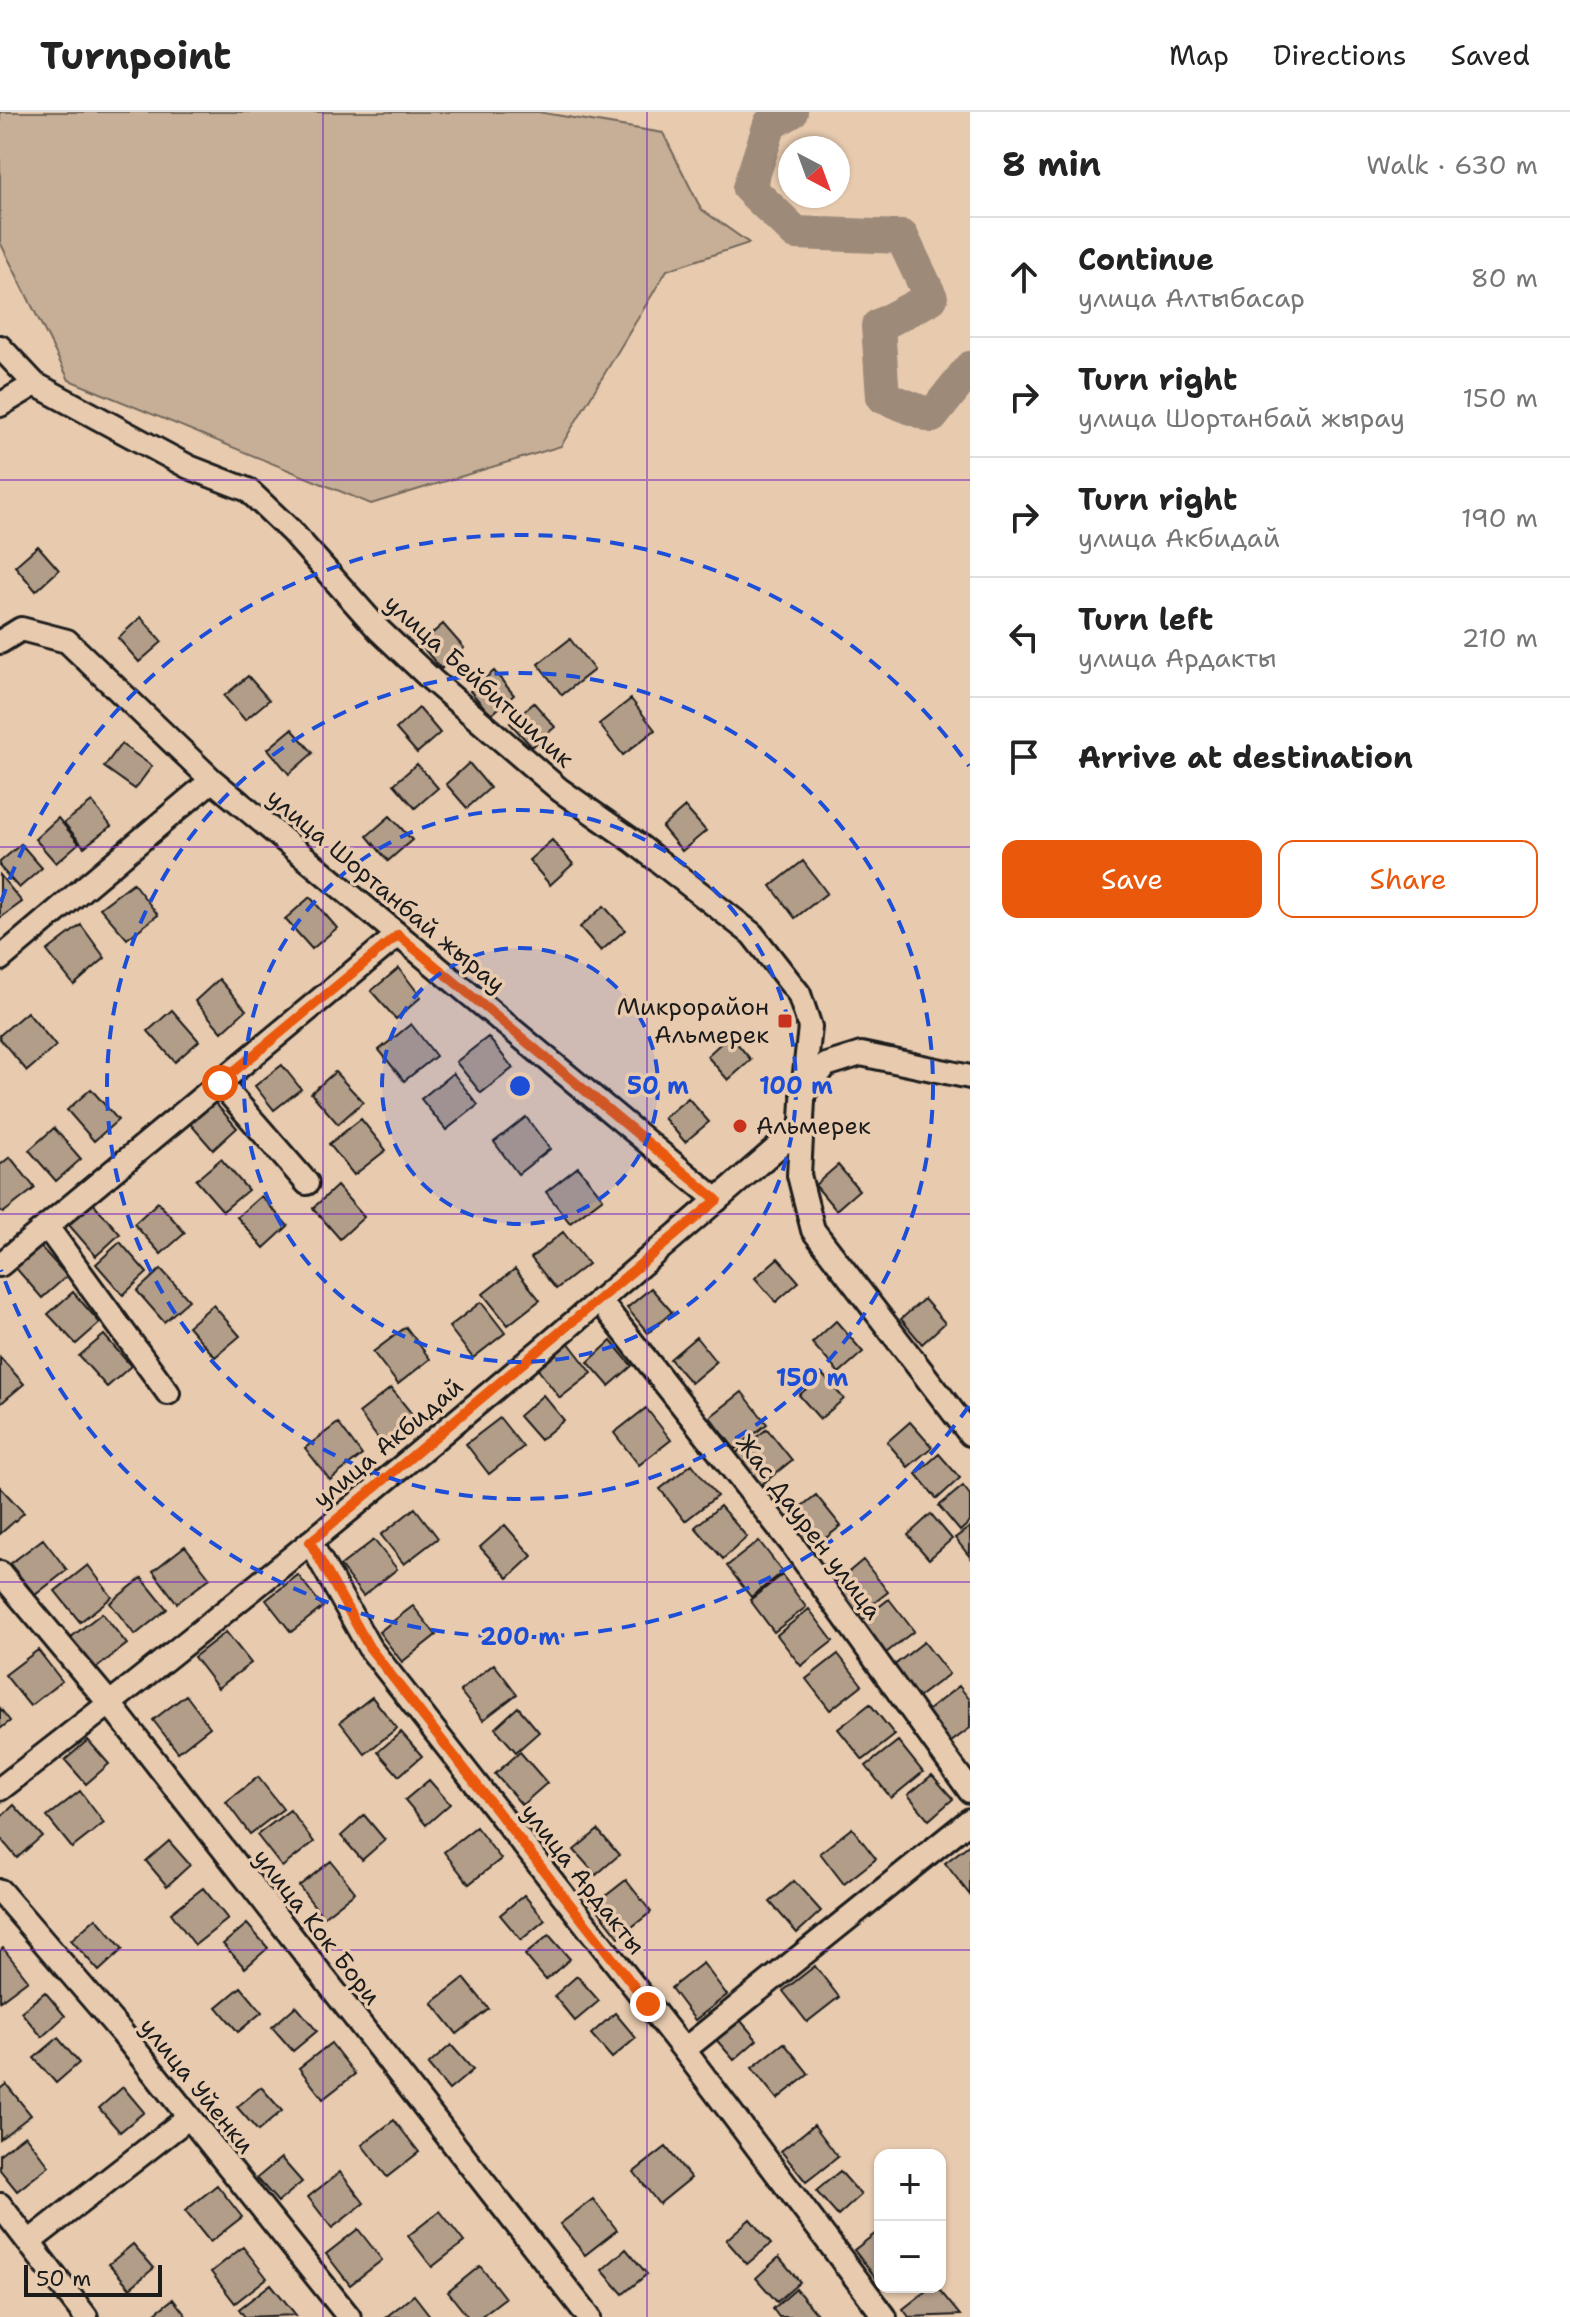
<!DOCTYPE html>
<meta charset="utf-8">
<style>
body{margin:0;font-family:"Shantell Sans",sans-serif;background:#f6f6f6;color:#222}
.controls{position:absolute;right:24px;bottom:24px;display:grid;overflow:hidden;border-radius:16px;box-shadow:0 2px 6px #0004}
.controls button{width:72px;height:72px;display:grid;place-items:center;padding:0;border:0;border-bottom:2px solid #e0e0e0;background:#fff;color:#222;font:40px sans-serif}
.compass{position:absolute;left:778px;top:24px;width:72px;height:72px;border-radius:50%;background:#fff;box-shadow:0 2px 6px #0004;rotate:139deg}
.scale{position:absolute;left:24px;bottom:20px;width:138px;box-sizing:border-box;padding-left:8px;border:4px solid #1c1c1c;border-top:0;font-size:22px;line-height:28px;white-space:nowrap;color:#1c1c1c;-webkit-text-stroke:6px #e8cbaf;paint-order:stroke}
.stop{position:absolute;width:24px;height:24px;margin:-18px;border:6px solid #ea580c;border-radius:50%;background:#fff}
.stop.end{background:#ea580c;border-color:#fff;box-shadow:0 2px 8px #0008}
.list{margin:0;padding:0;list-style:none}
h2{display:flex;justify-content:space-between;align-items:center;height:104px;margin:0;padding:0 32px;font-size:34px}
h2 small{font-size:26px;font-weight:400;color:#767676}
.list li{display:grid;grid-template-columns:52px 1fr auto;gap:24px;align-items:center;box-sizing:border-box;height:120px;padding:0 32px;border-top:2px solid #e0e0e0}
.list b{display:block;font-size:30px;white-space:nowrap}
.list p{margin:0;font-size:26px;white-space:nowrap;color:#767676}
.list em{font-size:26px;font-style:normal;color:#767676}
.actions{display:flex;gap:16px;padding:24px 32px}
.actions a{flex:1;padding:18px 0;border:2px solid #ea580c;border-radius:16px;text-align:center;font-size:28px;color:#ea580c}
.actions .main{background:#ea580c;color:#fff}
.icon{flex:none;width:44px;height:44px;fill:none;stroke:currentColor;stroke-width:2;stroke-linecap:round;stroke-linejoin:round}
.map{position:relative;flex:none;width:970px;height:2205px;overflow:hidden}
header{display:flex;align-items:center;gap:48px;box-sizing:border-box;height:112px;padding:0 40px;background:#fff;border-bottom:2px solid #e0e0e0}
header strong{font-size:38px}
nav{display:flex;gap:44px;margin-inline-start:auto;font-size:28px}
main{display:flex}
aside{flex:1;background:#fff}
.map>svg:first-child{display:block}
.green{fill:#c7af97;stroke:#72665a;stroke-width:2}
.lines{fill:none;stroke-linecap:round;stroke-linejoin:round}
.river{stroke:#9d8a79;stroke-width:34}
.building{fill:#b29d89;stroke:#1c1c1c;stroke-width:2}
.minor-casing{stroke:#1c1c1c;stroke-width:28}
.minor{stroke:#e8cbaf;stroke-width:22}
.route{stroke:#ea580c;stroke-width:10}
.grid{fill:none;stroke:#7b2cbf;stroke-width:2;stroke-opacity:0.55}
.ring{fill:none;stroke:#1d4ed8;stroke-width:4;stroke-dasharray:14 10}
.poi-dot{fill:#c8321e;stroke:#e8cbaf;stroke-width:3}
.labels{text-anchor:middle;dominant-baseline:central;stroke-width:7;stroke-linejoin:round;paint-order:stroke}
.street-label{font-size:24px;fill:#1c1c1c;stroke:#e8cbaf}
.poi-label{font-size:24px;fill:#1c1c1c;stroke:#e8cbaf;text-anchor:end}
.centre{fill:#1d4ed8;stroke:#e8cbaf;stroke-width:4}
.ring-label{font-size:24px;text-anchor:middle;font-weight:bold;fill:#1d4ed8;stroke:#e8cbaf;stroke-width:7;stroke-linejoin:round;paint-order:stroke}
</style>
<header>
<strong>Turnpoint</strong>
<nav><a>Map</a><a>Directions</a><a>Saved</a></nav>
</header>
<main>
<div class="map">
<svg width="970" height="2205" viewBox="0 0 970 2205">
<rect width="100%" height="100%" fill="#e8cbaf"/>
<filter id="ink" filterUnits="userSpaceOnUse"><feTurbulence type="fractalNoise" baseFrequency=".0125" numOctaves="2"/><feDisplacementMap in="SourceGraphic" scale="16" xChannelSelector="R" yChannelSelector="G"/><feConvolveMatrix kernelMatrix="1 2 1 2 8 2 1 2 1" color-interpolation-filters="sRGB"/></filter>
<g filter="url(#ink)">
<path class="green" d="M0,0h538l125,21 38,76 48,34 -82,27 -106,176 -190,58 -302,-124 -69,-138z"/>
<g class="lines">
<path class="river" d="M791,0l-21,12 -21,64 47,45 106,4 29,61 -53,28 5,71 49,19 38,-48"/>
</g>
<path class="building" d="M38,434l21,24 -23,21 -21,-25z
M141,505l21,25 -23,20 -21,-24z
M443,512l21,24 -23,21 -21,-25z
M570,527l24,31 -32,25 -24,-31z
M494,559l20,24 -23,20 -21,-24z
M248,564l21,24 -24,20 -21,-24z
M631,587l24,31 -32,25 -24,-31z
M534,591l21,24 -23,20 -22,-24z
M419,596l21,25 -23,20 -21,-24z
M292,617l21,24 -24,21 -21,-25z
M121,632l31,22 -17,23 -31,-22z
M469,651l21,25 -23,20 -21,-24z
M417,652l21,24 -23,20 -21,-24z
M92,690l19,24 -27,21 -20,-24z
M685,695l21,24 -24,20 -20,-24z
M390,704l22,24 -24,21 -21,-25z
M58,706l21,25 -23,20 -21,-24z
M552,728l21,24 -23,21 -21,-25z
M21,732l21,24 -23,20 -19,-21v-5z
M803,749l24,32 -32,25 -24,-32z
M0,763l22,27 -22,16z
M133,771l25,32 -31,24 -27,-31z
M310,785l27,31 -25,21 -27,-30z
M604,794l21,24 -24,21 -21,-24z
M81,813l24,33 -31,27 -27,-34z
M399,856l22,29 -25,22 -25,-28z
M219,867l27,31 -24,22 -27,-31z
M172,898l27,31 -24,21 -27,-31z
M27,900l29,34 -29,25 -27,-32v-4z
M411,912l25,32 -32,25 -25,-31z
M730,923l21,25 -23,20 -21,-24z
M488,925l25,31 -32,25 -25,-31z
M282,953l19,24 -27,21 -19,-24z
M335,960l28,30 -25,22 -27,-31z
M453,961l25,32 -32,25 -25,-31z
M91,977l27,31 -24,21 -27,-31z
M210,985l27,31 -24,22 -27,-31z
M688,986l21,24 -24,20 -21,-24z
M526,1005l24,32 -32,25 -24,-32z
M361,1007l25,31 -32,25 -25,-31z
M54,1016l27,31 -25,22 -27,-31z
M10,1045l25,31 -32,25 -3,-3v-45z
M221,1047l27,31 -25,21 -27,-31z
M838,1053l21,25 -23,20 -21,-25z
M578,1055l25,31 -33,25 -24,-31z
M337,1074l27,31 -24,22 -27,-31z
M261,1084l27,30 -24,22 -27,-31z
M158,1090l27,31 -24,21 -27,-30z
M93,1091l27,31 -24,22 -27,-31z
M563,1120l25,32 -32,25 -25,-31z
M120,1130l27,31 -24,22 -27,-31z
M39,1133l28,31 -25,22 -27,-31z
M778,1146l21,24 -23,20 -21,-24z
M161,1157l28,31 -25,22 -27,-31z
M515,1157l25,31 -32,25 -25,-31z
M651,1176l21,24 -24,21 -21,-25z
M73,1180l27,31 -24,21 -28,-30z
M924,1187l21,24 -23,21 -21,-25z
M481,1190l24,31 -32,25 -24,-31z
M213,1193l27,31 -25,21 -27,-31z
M836,1209l27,31 -24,21 -27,-30z
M406,1215l24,32 -32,25 -25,-32z
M104,1223l27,31 -24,21 -28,-31z
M696,1225l20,25 -25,21 -21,-24z
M611,1229l21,25 -23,20 -21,-24z
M568,1230l24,31 -32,25 -24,-31z
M0,1245l24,27 -24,20z
M823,1263l21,24 -24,20 -21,-24z
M391,1276l25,31 -33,26 -24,-32z
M742,1280l25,32 -32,25 -25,-32z
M543,1283l21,25 -24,20 -21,-24z
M646,1296l25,32 -32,25 -25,-32z
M500,1306l23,29 -34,27 -23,-30z
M910,1310l22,25 -24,20 -21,-25z
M338,1311l24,32 -32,25 -25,-32z
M767,1317l25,31 -32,26 -25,-32z
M939,1342l21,24 -23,21 -21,-25z
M692,1352l25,32 -32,25 -25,-32z
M963,1374l7,9v27l-10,9 -21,-25z
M0,1375l24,26 -24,21z
M816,1383l25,31 -32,25 -25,-31z
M720,1394l27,31 -24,22 -28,-32z
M415,1396l23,30 -34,26 -23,-29z
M931,1402l21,25 -23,20 -21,-24z
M505,1413l27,31 -24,22 -28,-31z
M970,1415v30l-15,-19z
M43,1427l24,31 -32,25 -25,-31z
M374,1428l23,29 -34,27 -23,-30z
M759,1429l24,31 -32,25 -24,-31z
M185,1434l25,32 -33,25 -24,-32z
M863,1448l25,32 -32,25 -24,-31z
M88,1453l24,32 -32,25 -25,-31z
M298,1463l25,32 -32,25 -25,-32z
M782,1463l24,32 -32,25 -24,-32z
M142,1466l25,31 -32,26 -25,-32z
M889,1487l25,32 -32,25 -25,-32z
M413,1494l23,29 -34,27 -23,-30z
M809,1497l24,32 -32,25 -24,-31z
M102,1501l25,31 -32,25 -25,-31z
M226,1520l25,31 -33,25 -24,-31z
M924,1530l25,32 -33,25 -24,-32z
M38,1538l24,31 -32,25 -25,-31z
M838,1542l24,31 -32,25 -24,-31z
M494,1552l23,30 -34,26 -23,-29z
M959,1574l11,14v28l-19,14 -24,-31z
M186,1583l24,32 -32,25 -25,-32z
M372,1585l25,31 -32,26 -25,-32z
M870,1592l25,31 -32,25 -25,-31z
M518,1595l21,25 -23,20 -21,-24z
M0,1596l10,13 -10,8z
M401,1620l21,24 -23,20 -21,-24z
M88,1628l21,24 -23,20 -21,-24z
M898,1629l25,31 -32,26 -25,-32z
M520,1640l27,31 -25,22 -27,-31z
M932,1663l21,24 -24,21 -21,-25z
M258,1665l25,32 -33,25 -24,-32z
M429,1668l21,24 -24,21 -21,-25z
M80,1679l24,32 -32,25 -25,-31z
M14,1693l28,31 -25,22 -17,-20v-20z
M290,1698l24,32 -32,25 -25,-32z
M364,1703l21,25 -23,20 -21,-24z
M476,1715l25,32 -32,25 -25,-32z
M852,1716l24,31 -32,25 -24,-31z
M598,1718l21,25 -23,20 -22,-25z
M169,1729l21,24 -23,21 -21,-25z
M970,1732v51l-25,-32z
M331,1749l24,31 -32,25 -24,-31z
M626,1768l25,32 -32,25 -25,-32z
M794,1769l27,30 -24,22 -27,-31z
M203,1776l25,31 -33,26 -24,-32z
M524,1783l21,25 -24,20 -21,-25z
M96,1806l27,31 -24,22 -28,-31z
M247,1812l21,24 -23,20 -22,-24z
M549,1823l21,24 -24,21 -21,-25z
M3,1836l25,32 -28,21v-50z
M703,1851l24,32 -32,25 -24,-32z
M815,1854l24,31 -32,25 -24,-31z
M577,1864l22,25 -24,20 -21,-25z
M464,1866l25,31 -32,25 -25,-31z
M241,1875l21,25 -24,20 -21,-25z
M45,1880l20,24 -23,21 -21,-25z
M296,1894l21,25 -24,20 -21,-24z
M615,1901l21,25 -24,20 -21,-24z
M736,1903l21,25 -23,20 -21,-24z
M58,1926l21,25 -23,20 -22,-25z
M331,1931l24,31 -32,25 -24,-31z
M784,1931l25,31 -32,25 -25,-31z
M451,1933l22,25 -24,20 -21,-25z
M6,1972l25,31 -31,24v-50z
M123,1975l21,25 -24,20 -21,-24z
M261,1975l21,24 -24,20 -21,-24z
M394,2008l25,32 -32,25 -25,-32z
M814,2013l24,32 -32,25 -25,-31z
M25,2023l24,31 -32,25 -17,-21v-16z
M666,2035l25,31 -32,26 -25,-32z
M281,2046l21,24 -24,20 -21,-24z
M840,2059l21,24 -23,21 -22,-25z
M340,2060l24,31 -32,25 -24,-31z
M217,2073l25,32 -32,25 -25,-31z
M593,2087l24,31 -32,25 -25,-31z
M440,2099l24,31 -32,25 -24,-31z
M750,2107l21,25 -24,20 -21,-24z
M358,2117l24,31 -32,25 -24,-31z
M880,2118v51l-1,1 -25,-32z
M133,2132l21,24 -24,20 -21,-24z
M243,2135l24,31 -32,25 -24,-31z
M626,2137l21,25 -24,20 -21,-24z
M779,2145l21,25 -23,20 -21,-24z
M480,2154l25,32 -25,19h-12l-20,-25z
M271,2172l25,31 -51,2 -6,-8z
M931,2175h6l23,28 -51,2 -6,-8z
M796,2177l21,25 -4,3h-34l-6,-8z
M414,2183l17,22h-45z
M173,2187l14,18h-37z"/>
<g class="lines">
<g class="minor-casing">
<path id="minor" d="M0,235l35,37 154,83 59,23 43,41 88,99 53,50 128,110 73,51 119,93 47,60 11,33 -6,55 -5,93 14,55 157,204
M0,293l35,-21
M0,530l21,-13 46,12 145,139 505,420
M0,847l212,-179
M220,971l87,100
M803,982l23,-29 35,-11 109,23
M47,1115l121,166
M0,1153l398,-330
M599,1188l193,244 178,247
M310,1430l59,105 315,403 201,267
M0,1461l110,131 479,613
M0,1677c274,-211 540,-435 801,-662
M0,1779l122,142 227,284
M684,1938l286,-230
M0,2093l86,112
M29,2130l160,-125"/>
</g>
<use href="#minor" class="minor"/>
</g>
</g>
<g class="lines" filter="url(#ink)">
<path class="route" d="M220,971l178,-148 319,265 -407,342 59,105 279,357"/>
</g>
<path class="grid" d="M323,0v2205M647,0v2205M0,368h970M0,735h970M0,1102h970M0,1470h970M0,1838h970"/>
<circle cx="520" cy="974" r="138" fill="#1d4ed8" fill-opacity=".12"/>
<g class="ring">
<circle cx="520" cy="974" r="138"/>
<circle cx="520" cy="974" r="276"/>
<circle cx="520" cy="974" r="413"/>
<path d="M969 1294A551 551 0 0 1 1 1158M1 790A551 551 0 0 1 969 654"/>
</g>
<g class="poi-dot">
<rect x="777" y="901" width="16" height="16" rx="4"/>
<circle cx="740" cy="1014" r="8"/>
</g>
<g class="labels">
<g class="street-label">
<text transform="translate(479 569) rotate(42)">улица Бейбитшилик</text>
<text transform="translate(386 779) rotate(40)">улица Шортанбай жырау</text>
<text transform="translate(388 1331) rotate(-40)">улица Акбидай</text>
<text transform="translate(809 1415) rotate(53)">Жас Даурен улица</text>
<text transform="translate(583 1767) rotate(52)">улица Ардакты</text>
<text transform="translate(317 1815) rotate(52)">улица Кок Бори</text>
<text transform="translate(197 1974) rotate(51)">улица Уйенки</text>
</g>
<g class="poi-label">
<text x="769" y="895">Микрорайон<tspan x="769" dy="28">Альмерек</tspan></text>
<text x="756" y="1014" text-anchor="start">Альмерек</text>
</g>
</g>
<circle cx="520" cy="974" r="12" class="centre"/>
<g class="ring-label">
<text x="658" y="982">50 m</text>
<text x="796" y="982">100 m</text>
<text x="812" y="1274">150 m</text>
<text x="520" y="1533">200 m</text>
</g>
</svg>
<div class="controls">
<button>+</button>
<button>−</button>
</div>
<svg class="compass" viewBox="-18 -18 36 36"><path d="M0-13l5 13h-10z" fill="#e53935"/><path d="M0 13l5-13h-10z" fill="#767676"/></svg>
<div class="scale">50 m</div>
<div class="stop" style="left:220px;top:971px"></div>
<div class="stop end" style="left:648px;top:1892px"></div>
</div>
<aside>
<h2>8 min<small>Walk · 630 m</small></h2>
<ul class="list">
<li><svg class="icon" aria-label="ahead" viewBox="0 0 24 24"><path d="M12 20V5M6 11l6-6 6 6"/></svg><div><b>Continue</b><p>улица Алтыбасар</p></div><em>80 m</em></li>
<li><svg class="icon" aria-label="right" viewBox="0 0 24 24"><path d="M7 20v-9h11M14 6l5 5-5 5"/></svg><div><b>Turn right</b><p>улица Шортанбай жырау</p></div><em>150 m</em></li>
<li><svg class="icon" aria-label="right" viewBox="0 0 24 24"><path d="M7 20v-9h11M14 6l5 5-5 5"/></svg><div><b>Turn right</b><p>улица Акбидай</p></div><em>190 m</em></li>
<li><svg class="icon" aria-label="left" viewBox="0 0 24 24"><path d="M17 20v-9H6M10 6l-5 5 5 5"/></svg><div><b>Turn left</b><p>улица Ардакты</p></div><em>210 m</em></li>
<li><svg class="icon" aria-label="arrive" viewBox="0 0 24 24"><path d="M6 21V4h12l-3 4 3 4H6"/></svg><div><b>Arrive at destination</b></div></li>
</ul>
<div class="actions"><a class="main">Save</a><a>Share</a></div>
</aside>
</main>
